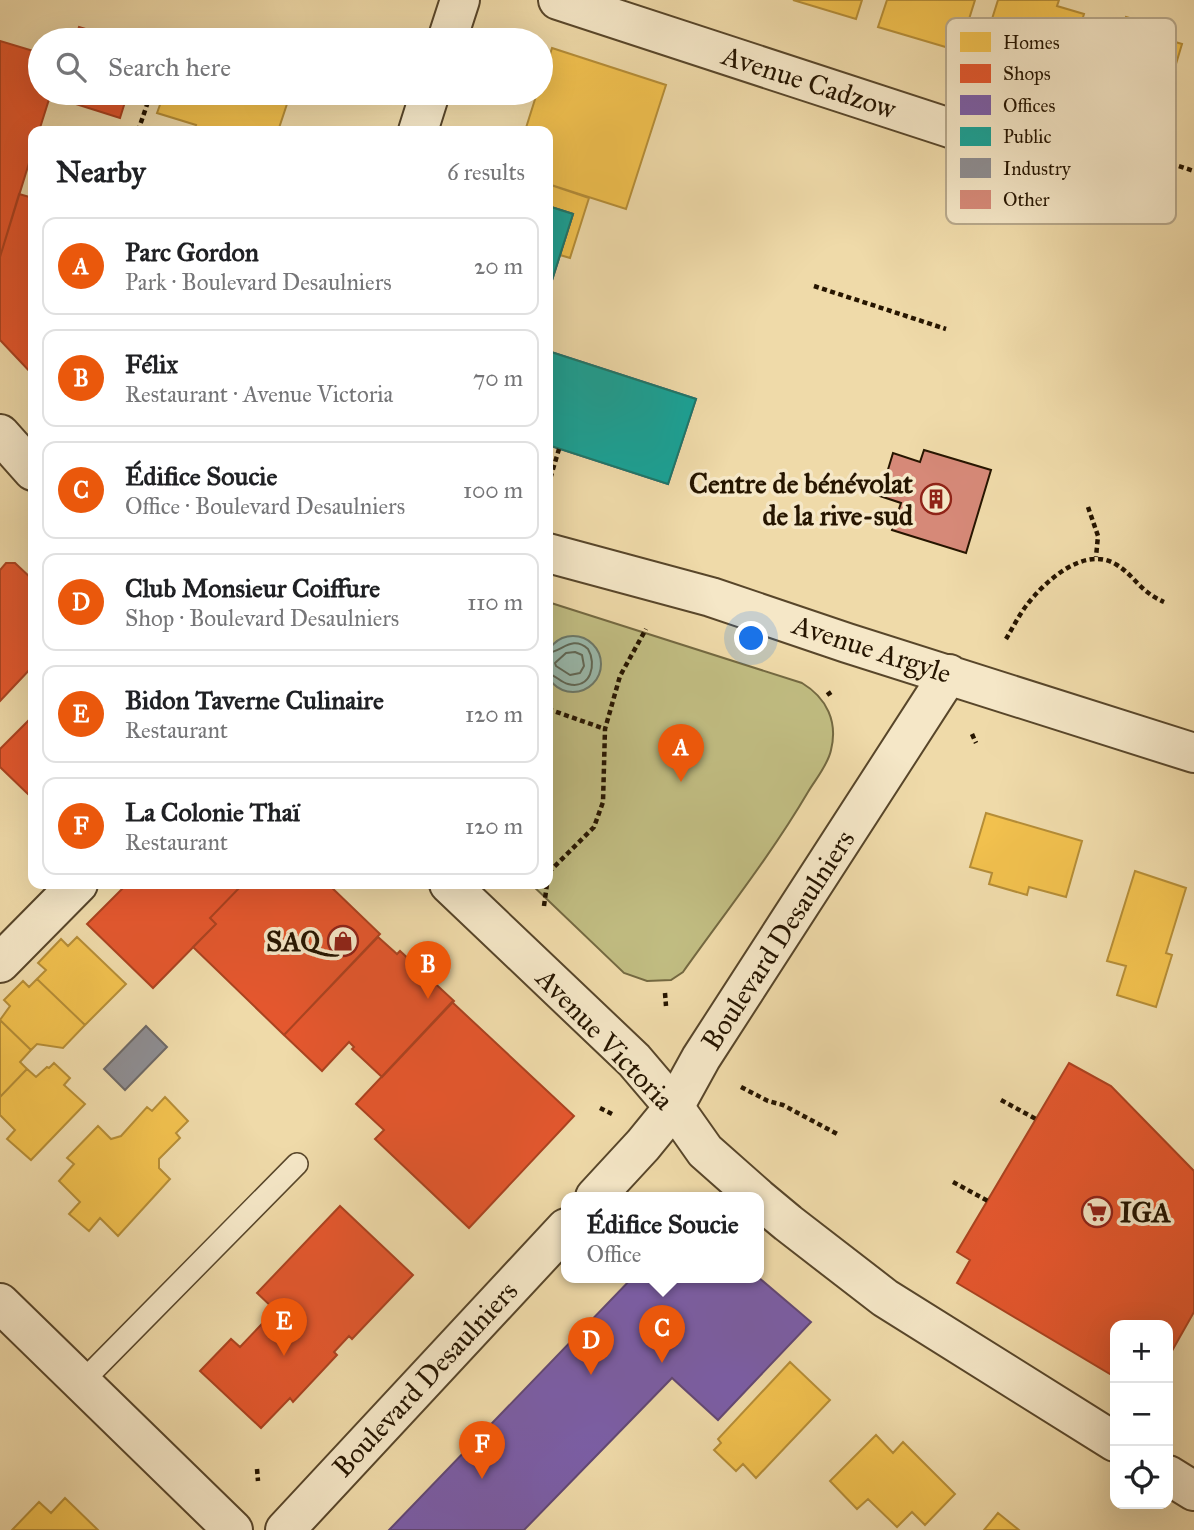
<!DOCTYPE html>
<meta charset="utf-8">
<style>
body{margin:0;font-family:"IM FELL Great Primer",serif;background:#f6f6f6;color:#202124}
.controls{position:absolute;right:21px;bottom:21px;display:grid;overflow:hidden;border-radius:14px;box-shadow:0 7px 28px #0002}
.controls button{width:63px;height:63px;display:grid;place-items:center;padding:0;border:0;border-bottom:2px solid #e0e0e0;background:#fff;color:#202124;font:35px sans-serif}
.you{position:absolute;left:752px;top:639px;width:24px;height:24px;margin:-18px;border:5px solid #fff;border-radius:50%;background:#1a73e8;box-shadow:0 0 0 10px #1a73e833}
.badge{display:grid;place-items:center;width:46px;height:46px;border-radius:50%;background:#ea580c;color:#fff;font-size:23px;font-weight:700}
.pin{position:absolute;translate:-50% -58px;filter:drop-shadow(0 2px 4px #0008)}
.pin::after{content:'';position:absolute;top:37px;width:24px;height:21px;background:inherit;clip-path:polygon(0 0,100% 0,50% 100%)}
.popup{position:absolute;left:561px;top:1192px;width:203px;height:91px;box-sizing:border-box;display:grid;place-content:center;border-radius:14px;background:#fff;filter:drop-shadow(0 2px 5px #0005);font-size:23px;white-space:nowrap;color:#757577}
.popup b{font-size:26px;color:#202124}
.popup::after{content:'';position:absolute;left:50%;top:100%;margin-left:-14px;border:14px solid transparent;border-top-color:#fff}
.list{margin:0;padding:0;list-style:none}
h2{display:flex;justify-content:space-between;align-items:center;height:91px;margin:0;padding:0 28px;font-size:30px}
h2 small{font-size:23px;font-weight:400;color:#757577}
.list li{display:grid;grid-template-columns:46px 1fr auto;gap:21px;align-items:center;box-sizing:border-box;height:98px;margin:0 14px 14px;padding:0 14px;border:2px solid #e0e0e0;border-radius:14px}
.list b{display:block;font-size:26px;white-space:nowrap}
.list p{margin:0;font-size:23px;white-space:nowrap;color:#757577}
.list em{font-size:23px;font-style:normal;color:#757577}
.icon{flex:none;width:38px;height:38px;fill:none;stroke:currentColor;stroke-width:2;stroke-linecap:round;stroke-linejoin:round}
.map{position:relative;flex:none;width:1194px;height:1530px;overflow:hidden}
.search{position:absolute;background:#fff;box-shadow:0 7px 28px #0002;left:28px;top:28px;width:525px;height:77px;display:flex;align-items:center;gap:18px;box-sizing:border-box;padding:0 24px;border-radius:38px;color:#757577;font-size:26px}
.panel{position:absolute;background:#fff;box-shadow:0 7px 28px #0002;left:28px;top:126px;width:525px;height:763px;border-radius:14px}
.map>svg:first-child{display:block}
.green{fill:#c1bd82;stroke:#746941;stroke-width:2}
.water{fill:#9abaad;stroke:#6c7868;stroke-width:2}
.homes{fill:#f2c14e;stroke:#b58d37;stroke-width:2}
.shops{fill:#e4572e;stroke:#ab4320;stroke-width:2}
.offices{fill:#7b5ea7;stroke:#624875;stroke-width:2}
.public{fill:#17a398;stroke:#1c786a;stroke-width:2}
.industry{fill:#8d8d92;stroke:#6e6966;stroke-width:2}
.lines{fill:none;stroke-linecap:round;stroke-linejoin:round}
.shore{stroke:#606856;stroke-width:2}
.building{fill:#d68978;stroke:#261500;stroke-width:2}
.service-casing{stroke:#58462a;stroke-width:24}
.minor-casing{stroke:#58462a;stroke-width:42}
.tertiary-casing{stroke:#58462a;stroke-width:42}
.path{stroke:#261500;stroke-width:4.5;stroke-dasharray:5 3.5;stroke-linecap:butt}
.service{stroke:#f5e7c7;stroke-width:21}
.minor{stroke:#f5e7c7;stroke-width:38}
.tertiary{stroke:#f5e7c7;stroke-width:38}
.labels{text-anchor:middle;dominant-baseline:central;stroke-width:7;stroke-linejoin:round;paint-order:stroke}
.street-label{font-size:28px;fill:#261500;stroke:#f5e7c7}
.poi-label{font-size:28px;font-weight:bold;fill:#261500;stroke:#f5e7c7;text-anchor:end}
.key{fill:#f5e7c7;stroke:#b7a88b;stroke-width:2}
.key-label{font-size:19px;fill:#261500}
</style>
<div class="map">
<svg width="1194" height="1530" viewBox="0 0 1194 1530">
<rect width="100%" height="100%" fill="#efdaa9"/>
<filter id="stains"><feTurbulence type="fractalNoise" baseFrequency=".00286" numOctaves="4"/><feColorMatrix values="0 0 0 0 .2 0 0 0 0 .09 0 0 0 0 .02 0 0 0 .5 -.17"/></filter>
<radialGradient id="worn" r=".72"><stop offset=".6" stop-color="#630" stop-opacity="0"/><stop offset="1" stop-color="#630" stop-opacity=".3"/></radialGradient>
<path class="green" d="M548,602l254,81c25,15 36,39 29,67 -3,15 -16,30 -23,42 -37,63 -83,121 -125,180l-12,8 -24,1 -23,-8 -93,-89h17z"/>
<path class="water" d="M545 664a28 28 0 1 1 56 0a28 28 0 1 1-56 0Z"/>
<path class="homes" d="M793,0h69l-6,19z
M887,0h88l-16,51 -81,-24z
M998,0h61l-2,6 27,8 -22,71 -83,-25z
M1126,17l25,7 -3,10 34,10 -21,70 -79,-23 21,-71 20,6z
M552,48l114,37 -40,124 -78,-25v-53h-23l12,-38h4v-10z
M156,93h104l28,8 -10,30h-84l2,-6 -39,-12 4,-11 -9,-2z
M548,184l41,14 -19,60 -10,-3 13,-41 -25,-8z
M986,813l96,28 -16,56 -37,-10 -2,8 -38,-11 3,-11 -22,-6z
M1135,871l51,17 -20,65 6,2 -16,52 -39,-12 9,-29 -19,-5z
M77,937l49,47 -41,41 -48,-46 9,-9 -8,-7 23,-24 7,7z
M37,979l48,46 -22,23 -26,-4 -6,6 -31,-30 10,-14 -6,-6 19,-19 6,6z
M0,1020l31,30 -11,12 7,7 -27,28z
M54,1063l16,15 -6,7 21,19 -54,56 -24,-21 8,-9 -15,-15v-18l27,-28 9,8 11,-10 2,1z
M165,1097l23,24 -12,12 4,5 -21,21v9l11,11 -52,57 -18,-18 -11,13 -20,-17 11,-12 -21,-21 15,-17 -7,-6 31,-32 13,13 10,-3 26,-29 5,4z
M790,1362l40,38 -74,78 -13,-14 -7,7 -22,-21 7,-7 -3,-4z
M876,1435l17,18 10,-11 52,52 -30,31 -13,-13 -15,15 -29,-28 -11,10 -27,-28z
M65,1498l33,32h-86l27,-28 12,11z
M998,1513l21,17h-35z"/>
<path class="shops" d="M79,27l43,13h-47z
M0,41l40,12v40h11l-12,38h-6v19l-33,107z
M58,93h66l-3,8 4,1 -5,16 -63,-20z
M19,194l14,4v177l-33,-35v-83z
M6,563h9l18,17v86l-33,35v-131z
M33,716v83l-33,-32v-18z
M127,884h116l-33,34 6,6 -63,64 -66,-64z
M243,884h85l52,50 -96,101 -91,-88 23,-23 -6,-6z
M378,937l19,17 3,-3 54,50 -72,76 -30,-28 2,-2 -5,-5 -27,29 -38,-36z
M452,1002l122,114 -105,112 -94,-89 9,-9 -28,-26z
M1069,1063l42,23 83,85v141l-26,46v-33h-53v52l-158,-94 13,-23 -13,-8z
M340,1206l73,69 -61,64 -3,-3 -15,16 3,3 -44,47 -3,-4 -29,30 -61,-57 31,-32 9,8 35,-37 -18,-17z"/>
<path class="offices" d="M548,206l25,8 -25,79z
M548,351l148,48 -28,85 -120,-39z
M633,1277h125l53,45 -93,98 -46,-42 -148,152h-135z"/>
<path class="public" d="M548,206l25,8 -25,79z
M548,351l148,48 -28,85 -120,-39z"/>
<path class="industry" d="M146,1026l21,21 -42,43 -21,-21z"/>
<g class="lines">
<path class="shore" d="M575,652l7,3 2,11 -4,7 -10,2 -14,-9 -1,-3 11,-10z
M548,653c15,-2 24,-18 40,-4 9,15 3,41 -20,35 -8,-2 -12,-9 -20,-10"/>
</g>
<path class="building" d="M924,450l67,20 -25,83 -74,-23 9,-27 -21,-7 13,-43 27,9z"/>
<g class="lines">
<g class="service-casing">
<path id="service" d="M82,1382l215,-218"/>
</g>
<g class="minor-casing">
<path id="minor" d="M558,0l502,164
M447,40l13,-40
M418,131l12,-38
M548,553l163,44 136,46 347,110
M0,963l78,-79
M674,1107l27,-49 248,-384
M0,1303l233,227"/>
</g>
<g class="tertiary-casing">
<path id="tertiary" d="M0,434l33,37
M449,884l185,176 40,47 31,44 52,46
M595,1197l48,-52 31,-38
M758,1198l30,25 97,75 230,144
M1168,1475l26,16
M285,1530l281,-302"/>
</g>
<path class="path" d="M168,40l1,-1
M138,130h32
M138,131l13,-38
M1098,140l96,31
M814,286l132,43
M548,486l11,-37
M1088,507l10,29 -2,21
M1006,639c6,-10 12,-22 20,-33 18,-24 59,-62 91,-41 19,12 22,26 47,37
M827,695l6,-4
M548,709l57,20
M972,734l4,9
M548,881l1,-9 45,-45 9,-25 2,-73 15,-53 26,-47
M544,906l3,-22
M665,993l1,13
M741,1087l27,14 15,4 56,30
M1001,1100l35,19
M600,1108l12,6
M953,1182l35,19
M257,1469l1,12"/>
<use href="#service" class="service"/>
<use href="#minor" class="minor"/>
<use href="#tertiary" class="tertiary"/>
</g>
<defs>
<g id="building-ring" transform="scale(1.575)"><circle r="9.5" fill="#f5e7c7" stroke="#8f2418" stroke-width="1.5"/><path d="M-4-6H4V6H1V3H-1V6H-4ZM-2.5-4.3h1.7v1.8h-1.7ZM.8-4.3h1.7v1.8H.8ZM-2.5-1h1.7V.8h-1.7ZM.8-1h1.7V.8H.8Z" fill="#8f2418"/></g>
<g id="shop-ring" transform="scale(1.575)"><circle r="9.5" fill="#f5e7c7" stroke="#8f2418" stroke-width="1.5"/><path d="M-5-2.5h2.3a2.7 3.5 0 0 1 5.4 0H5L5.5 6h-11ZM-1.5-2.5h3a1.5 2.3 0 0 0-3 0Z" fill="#8f2418"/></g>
<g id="supermarket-ring" transform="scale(1.575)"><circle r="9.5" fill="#f5e7c7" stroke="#8f2418" stroke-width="1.5"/><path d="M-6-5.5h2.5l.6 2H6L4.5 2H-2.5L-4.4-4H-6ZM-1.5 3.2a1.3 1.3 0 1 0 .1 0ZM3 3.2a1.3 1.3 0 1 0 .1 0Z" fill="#8f2418"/></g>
</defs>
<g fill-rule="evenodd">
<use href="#building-ring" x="936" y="499"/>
<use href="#shop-ring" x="343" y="941"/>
<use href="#supermarket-ring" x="1097" y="1212"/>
</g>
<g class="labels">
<g class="street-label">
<text transform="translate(809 82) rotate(18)">Avenue Cadzow</text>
<text transform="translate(872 649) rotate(18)">Avenue Argyle</text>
<text transform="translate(778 940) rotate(-57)">Boulevard Desaulniers</text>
<text transform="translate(605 1039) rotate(46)">Avenue Victoria</text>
<text transform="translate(425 1379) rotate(-47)">Boulevard Desaulniers</text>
</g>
<g class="poi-label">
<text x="913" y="483">Centre de bénévolat<tspan x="913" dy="32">de la rive-sud</tspan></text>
<text x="320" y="941">SAQ</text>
<text x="1120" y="1212" text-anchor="start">IGA</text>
</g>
</g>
<rect x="946" y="18" width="230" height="206" rx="10" class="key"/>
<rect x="960" y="32" width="31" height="20" fill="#f2c14e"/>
<rect x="960" y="64" width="31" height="19" fill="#e4572e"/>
<rect x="960" y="95" width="31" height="20" fill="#7b5ea7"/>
<rect x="960" y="127" width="31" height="19" fill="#17a398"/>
<rect x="960" y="158" width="31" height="20" fill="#8d8d92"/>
<rect x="960" y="190" width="31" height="19" fill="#d68978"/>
<g class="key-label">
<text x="1003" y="49">Homes</text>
<text x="1003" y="80">Shops</text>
<text x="1003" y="112">Offices</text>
<text x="1003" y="143">Public</text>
<text x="1003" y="175">Industry</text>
<text x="1003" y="206">Other</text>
</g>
<rect width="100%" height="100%" filter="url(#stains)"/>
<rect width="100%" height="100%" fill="url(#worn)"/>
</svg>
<div class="controls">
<button>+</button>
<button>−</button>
<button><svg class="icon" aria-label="locate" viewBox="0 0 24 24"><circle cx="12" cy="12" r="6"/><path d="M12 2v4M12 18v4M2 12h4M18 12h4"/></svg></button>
</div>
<div class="you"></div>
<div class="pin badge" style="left:681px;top:782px">A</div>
<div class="pin badge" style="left:428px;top:999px">B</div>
<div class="pin badge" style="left:662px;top:1363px">C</div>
<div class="popup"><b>Édifice Soucie</b>Office</div>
<div class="pin badge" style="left:591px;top:1375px">D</div>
<div class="pin badge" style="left:284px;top:1356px">E</div>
<div class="pin badge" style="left:482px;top:1479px">F</div>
<div class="search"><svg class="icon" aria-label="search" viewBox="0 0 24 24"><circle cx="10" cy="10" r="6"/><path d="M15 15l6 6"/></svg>Search here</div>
<section class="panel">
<h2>Nearby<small>6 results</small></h2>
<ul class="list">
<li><span class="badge">A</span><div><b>Parc Gordon</b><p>Park · Boulevard Desaulniers</p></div><em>20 m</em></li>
<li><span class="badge">B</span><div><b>Félix</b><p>Restaurant · Avenue Victoria</p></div><em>70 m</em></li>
<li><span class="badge">C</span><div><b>Édifice Soucie</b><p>Office · Boulevard Desaulniers</p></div><em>100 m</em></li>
<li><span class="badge">D</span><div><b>Club Monsieur Coiffure</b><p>Shop · Boulevard Desaulniers</p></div><em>110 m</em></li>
<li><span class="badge">E</span><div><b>Bidon Taverne Culinaire</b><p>Restaurant</p></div><em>120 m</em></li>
<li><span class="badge">F</span><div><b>La Colonie Thaï</b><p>Restaurant</p></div><em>120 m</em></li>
</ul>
</section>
</div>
